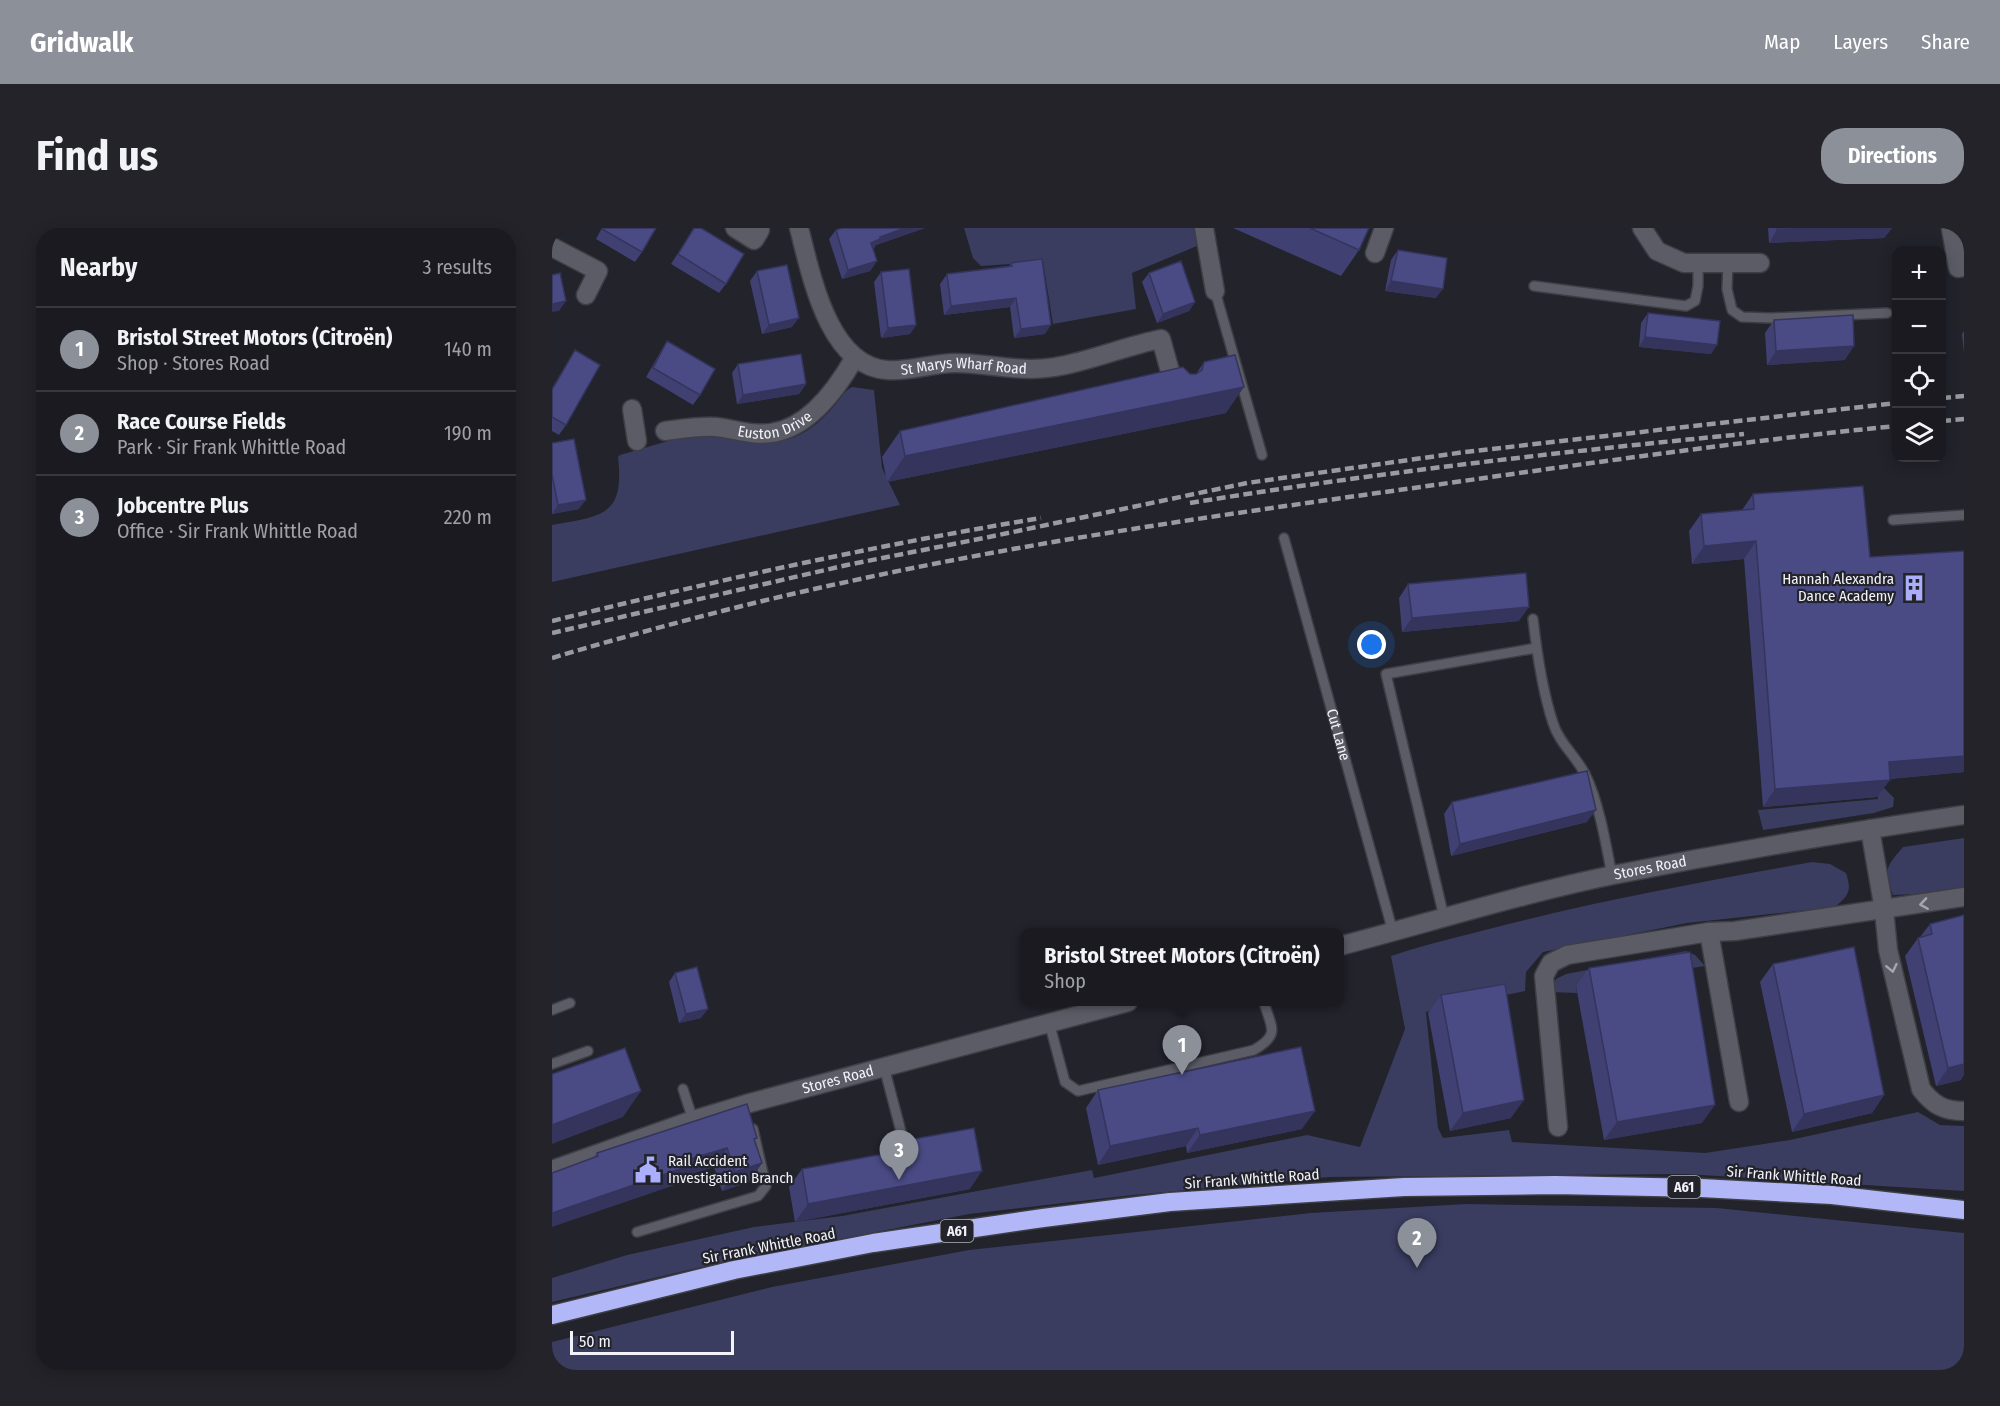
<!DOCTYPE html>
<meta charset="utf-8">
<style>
body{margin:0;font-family:"Fira Sans Condensed",sans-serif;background:#232329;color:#f1f3f6}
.controls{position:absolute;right:18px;top:18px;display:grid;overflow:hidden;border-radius:12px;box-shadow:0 3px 15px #0003}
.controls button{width:54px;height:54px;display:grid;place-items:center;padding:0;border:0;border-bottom:2px solid #38383e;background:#1a1a20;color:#f1f3f6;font:30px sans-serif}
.scale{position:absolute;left:18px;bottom:15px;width:164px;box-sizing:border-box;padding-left:6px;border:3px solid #f2f2f8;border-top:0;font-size:16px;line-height:21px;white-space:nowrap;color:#f2f2f8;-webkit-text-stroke:4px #22232b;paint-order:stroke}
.you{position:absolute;left:820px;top:417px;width:21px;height:21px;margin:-15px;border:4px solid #fff;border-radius:50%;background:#1a73e8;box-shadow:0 0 0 9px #1a73e833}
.badge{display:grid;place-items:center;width:39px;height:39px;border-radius:50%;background:#8c9099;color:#fff;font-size:20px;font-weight:700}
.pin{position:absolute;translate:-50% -50px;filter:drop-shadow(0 2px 3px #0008)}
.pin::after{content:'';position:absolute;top:32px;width:21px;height:18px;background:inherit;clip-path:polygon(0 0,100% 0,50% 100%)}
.popup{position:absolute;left:468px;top:700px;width:324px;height:78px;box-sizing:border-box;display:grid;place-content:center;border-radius:12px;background:#1a1a20;filter:drop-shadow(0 2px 4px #0005);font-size:20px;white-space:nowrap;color:#9fa1a5}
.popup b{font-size:22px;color:#f1f3f6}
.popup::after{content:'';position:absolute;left:50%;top:100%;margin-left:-12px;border:12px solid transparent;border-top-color:#1a1a20}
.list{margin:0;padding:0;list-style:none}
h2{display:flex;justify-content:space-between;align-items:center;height:78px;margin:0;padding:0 24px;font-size:26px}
h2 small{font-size:20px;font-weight:400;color:#9fa1a5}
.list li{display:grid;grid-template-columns:39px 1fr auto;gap:18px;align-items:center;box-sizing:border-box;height:84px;padding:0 24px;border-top:2px solid #38383e}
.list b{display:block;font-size:22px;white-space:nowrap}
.list p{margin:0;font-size:20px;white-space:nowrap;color:#9fa1a5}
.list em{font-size:20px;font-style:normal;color:#9fa1a5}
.icon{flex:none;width:33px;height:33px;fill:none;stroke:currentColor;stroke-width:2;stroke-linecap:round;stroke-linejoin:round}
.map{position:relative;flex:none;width:1412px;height:1142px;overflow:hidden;border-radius:24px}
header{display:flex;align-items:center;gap:36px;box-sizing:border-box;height:84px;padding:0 30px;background:#8c9099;color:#fff}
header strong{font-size:28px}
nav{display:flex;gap:33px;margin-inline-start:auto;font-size:21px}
.intro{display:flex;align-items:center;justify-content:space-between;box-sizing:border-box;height:144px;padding:0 36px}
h1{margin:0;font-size:42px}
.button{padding:15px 27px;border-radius:24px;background:#8c9099;color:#fff;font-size:21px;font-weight:700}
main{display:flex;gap:36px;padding:0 36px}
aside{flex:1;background:#1a1a20;border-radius:24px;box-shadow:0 3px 15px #0003}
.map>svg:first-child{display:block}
.green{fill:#3a3c60}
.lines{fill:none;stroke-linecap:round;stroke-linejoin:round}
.lane-casing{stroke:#3e3f45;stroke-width:12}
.street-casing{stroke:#3e3f45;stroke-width:21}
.secondary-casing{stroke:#3e3f45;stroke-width:21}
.highway-casing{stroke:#3e3f45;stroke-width:21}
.lane{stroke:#5b5c65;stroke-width:9}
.street{stroke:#5b5c65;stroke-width:18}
.secondary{stroke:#5b5c65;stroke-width:18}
.highway{stroke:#b2b7f7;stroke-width:18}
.rail{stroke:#9a9ba1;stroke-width:4.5;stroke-dasharray:9 4.5;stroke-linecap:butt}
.wall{fill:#404072}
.shaded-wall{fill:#34345d}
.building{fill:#4a4b85;stroke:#34345d;stroke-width:1.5}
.oneway{stroke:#a6a7ae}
.labels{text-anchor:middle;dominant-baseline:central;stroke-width:4.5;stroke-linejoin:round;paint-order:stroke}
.shield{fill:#22232b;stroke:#b4b4ba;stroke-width:1.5}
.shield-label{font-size:14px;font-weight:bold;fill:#f2f2f8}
.street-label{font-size:15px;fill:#f2f2f8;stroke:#22232b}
.poi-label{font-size:15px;fill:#f2f2f8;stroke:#22232b;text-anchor:end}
</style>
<header>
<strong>Gridwalk</strong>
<nav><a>Map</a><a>Layers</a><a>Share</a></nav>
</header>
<div class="intro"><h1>Find us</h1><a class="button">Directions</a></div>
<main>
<aside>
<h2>Nearby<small>3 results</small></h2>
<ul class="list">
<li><span class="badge">1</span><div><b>Bristol Street Motors (Citroën)</b><p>Shop · Stores Road</p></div><em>140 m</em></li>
<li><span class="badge">2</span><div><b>Race Course Fields</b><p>Park · Sir Frank Whittle Road</p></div><em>190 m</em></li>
<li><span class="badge">3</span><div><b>Jobcentre Plus</b><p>Office · Sir Frank Whittle Road</p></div><em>220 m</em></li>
</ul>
</aside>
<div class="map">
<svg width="1412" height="1142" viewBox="0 0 1412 1142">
<rect width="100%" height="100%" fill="#22232b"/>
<path class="green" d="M412,0h231l2,18 -65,27 4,36 -83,15 -10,-62 -62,4 -8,-8z
M300,159l22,3 8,78 18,37 -348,77v-57c49,-9 73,-8 66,-68l2,-2c23,-6 52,-17 75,-19 36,-3 66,17 104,-1 13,-6 26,-18 35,-29 7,-7 9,-15 18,-19z
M1332,560l10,10 -1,9 -19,6 -111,17 -5,-20 120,-11 -1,-10z
M1412,610v49l-49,7 -22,1c-9,-26 -8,-27 10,-48z
M1260,634l18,2 16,9c6,18 3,22 -11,34l-148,16 -144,29 -17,20 -1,19 -99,21 12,116 5,10 66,-8 3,12 193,11 85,-13 128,-28 22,13 24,1v65l-279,-17 -355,3 -197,18 -164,19 -242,47 -175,41v-24l75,-23 127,-28 88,-11 250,-46 2,8 213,-43 53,12 45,-118 -14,-73c35,-12 71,-20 106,-29 104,-27 210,-46 315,-65z
M1134,723l9,4 10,11 -129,20 1,7 -27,-1 6,-13 10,-5z
M914,976l251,4 247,25v137h-1412v-28l220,-55 197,-37 342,-37z"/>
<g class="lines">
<g class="lane-casing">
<g id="lane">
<path d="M1176,35l-1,26 5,21 10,7 29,1 116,-5"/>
<path d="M982,58l152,20 9,-5 3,-15v-23"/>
<path d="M663,63l47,164"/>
<path d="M1341,292l71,-5"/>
<path id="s1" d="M732,310l109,394"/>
<path d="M981,391c4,35 9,71 20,104 6,20 23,33 32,51 14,28 21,70 27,102"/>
<path d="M892,689l-58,-243 150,-26"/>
<path d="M0,782l18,-7"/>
<path d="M497,794l16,60 13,9 176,-41c27,-16 17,-22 10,-48"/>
<path d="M0,836l36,-13"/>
<path d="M332,839l20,76"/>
<path d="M131,861l10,31"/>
<path d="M85,1004l121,-36 8,-10 -13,-57"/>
</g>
</g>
<g class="street-casing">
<g id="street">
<path d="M183,0l19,12 6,-10"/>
<path id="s2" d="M247,0c12,46 29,138 88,142 23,2 45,-7 68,-7 34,0 66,10 100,4 36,-6 70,-21 106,-28l14,50"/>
<path d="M652,0l11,63"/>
<path d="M1090,0l15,23 27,12h76"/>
<path d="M1399,1l7,39 6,-1"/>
<path d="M0,19l46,24 -12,24"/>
<path d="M823,25l9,-25"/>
<path d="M80,181l5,32"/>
<path id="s3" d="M113,203c16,-2 34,-5 51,-4 19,2 37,9 55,6 38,-5 67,-46 84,-76"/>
<path d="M1318,601l14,81 4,40 33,139c12,16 23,22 43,22"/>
<path d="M1157,704l30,170"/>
<path d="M1006,899l-14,-151 7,-13 16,-8 142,-23 26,-1 229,-34"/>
</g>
</g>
<g class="secondary-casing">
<g id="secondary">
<path id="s4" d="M788,718c91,-24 181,-52 273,-71 116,-23 234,-43 351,-60"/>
<path id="s5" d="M0,942l141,-50 53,-16 382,-102"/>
</g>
</g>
<g class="highway-casing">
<path id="highway" d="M0,1087l182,-45 139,-27 170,-25 127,-16 234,-15 151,-2 146,3 131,7 132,15"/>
</g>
<use href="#lane" class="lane"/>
<use href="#street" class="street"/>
<use href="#secondary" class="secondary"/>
<use href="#highway" class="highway"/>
<path class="rail" d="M1390,170l22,-2
M1390,193l22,-2
M638,275c184,-30 369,-51 554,-69
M0,393c162,-40 325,-76 489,-103
M0,405l295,-68 142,-28 258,-54 218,-31 431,-49
M0,430c98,-29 199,-56 299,-77 183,-40 370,-66 555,-92 164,-23 327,-47 490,-63"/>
</g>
<path class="wall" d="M50,0h54l-14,24 -7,10 -39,-23z
M142,0l32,56 -7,9 -48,-29z
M288,0h85l-49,17 -3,4 4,12 -7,10 -28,8 -13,-40 7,-9z
M681,0h136l-10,22 -18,26z
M1216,0h124l-8,10 -115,5z
M846,22l38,48 -51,-7 6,-31z
M459,35l34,71 -31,4 -4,-31 -66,8 -4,-31 7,-10 62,-8z
M205,43l35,56 -30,7 -12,-53z
M329,44l35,53 -6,9 -29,4 -7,-56z
M597,45l46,29 -6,9 -32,12 -15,-41z
M1096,85l63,41 -72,-7 2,-24z
M1222,92l71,40 -78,5 -2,-32z
M1412,103v22l-2,-19z
M115,113l33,54 -7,10 -47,-28 15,-26z
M23,122l-9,75 -7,10 -7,-4v-43z
M652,134l22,51 -339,69 -5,-25 18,-26 290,-57h6z
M186,136l68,20 -7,10 -62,10 -5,-31z
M0,215l27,66 -27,5z
M1201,266l117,63 94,-6v221l-74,7 -13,18 -114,10 -19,-248 -52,5 -3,-33 12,-17 41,-4z
M856,356l111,37 -117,11 -3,-34z
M900,574l135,20 -136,34 -7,-42z
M1378,696l31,156 -25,6 -31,-130 13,-18 2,-1z
M1221,736l111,131 -12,18 -80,19 -32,-150z
M1037,740l113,155 -98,17 -28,-154z
M123,745l26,45 -22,5 -10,-41z
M889,767l70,123 -61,13 -22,-118z
M546,862l204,39 -115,24 -1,-7 -88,19 -12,-57z
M203,914l7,21 -13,19 -27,9 -8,-24 -30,9 -6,8 -85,-26 4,-5z
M250,941l168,20 -175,33 -6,-35z"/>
<path class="shaded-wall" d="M353,0h20l-49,17 -2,4 -10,3 7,-9 9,-6z
M1286,0h54l-8,10 -115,5 8,-13z
M325,33l-7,10 -28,8 6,-9z
M839,53l52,8 -7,9 -51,-7z
M464,70l-6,9 -66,8 7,-9z
M14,73l-7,10 -7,1v-8z
M643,74l-6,9 -32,12 6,-9z
M247,90l-7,9 -30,7 7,-9z
M364,97l-6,9 -29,4 7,-10z
M499,97l-6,9 -31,4 7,-9z
M1093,109l72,8 -6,9 -72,-7z
M1302,118l-9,14 -78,5 9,-14z
M254,156l-7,10 -62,10 6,-9z
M692,159l-18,26 -339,69 18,-26z
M34,272l-7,9 -27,5 6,-9z
M1204,313l-12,18 -52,5 12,-18z
M977,379l-10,14 -117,11 10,-14z
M1412,528v16l-88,8 13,-18z
M1338,552l-13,17 -114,10 12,-18z
M1044,582l-9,12 -136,34 9,-12z
M156,781l-7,9 -22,5 7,-9z
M1412,831v16l-3,5 -25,6 12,-18z
M89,863l-18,26 -71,27v-19z
M1332,867l-12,18 -80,19 12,-18z
M972,872l-13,18 -61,13 13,-18z
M1163,877l-13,18 -98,17 13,-18z
M763,883l-13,18 -115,24 13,-18z
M646,900l-12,18 -88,19 12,-19z
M175,920l-13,19 -30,9 -6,8 -126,43v-14l138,-54z
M210,935l-13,19 -27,9 13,-19z
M430,943l-12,18 -175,33 13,-18z"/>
<path class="building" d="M51,0h53l-14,24 -40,-23z
M142,0h7l43,26 -18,30 -48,-30z
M290,0h63l-25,9v2l-9,4 6,18 -29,9 -12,-40z
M758,0h59l-10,22z
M1225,0h61l-61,2z
M846,22l49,8 -4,31 -52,-8z
M490,31l9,66 -30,4 -5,-31 -65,8 -4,-32 65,-8 -1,-3z
M629,33l14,41 -32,12 -14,-41z
M235,37l12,53 -30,7 -12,-54z
M357,41l7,56 -28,3 -7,-56z
M8,45l6,28 -14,3v-29z
M1096,85l72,8 -3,24 -72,-8z
M1301,87l1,31 -78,5 -2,-31z
M115,113l48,28 -15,26 -47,-27z
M23,122l25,15 -34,60 -14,-8v-27z
M249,126l5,30 -63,11 -5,-31z
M683,127l9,32 -339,69 -5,-25 283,-64 7,7h6l6,-4 2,-8z
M22,211l12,61 -28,5 -6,-31v-31z
M1311,258l7,71 94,-6v205l-75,6 1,18 -115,9 -19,-248 -52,5 -3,-32 53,-5 -1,-15z
M974,345l3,34 -117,11 -4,-34z
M1035,543l9,39 -136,34 -8,-42z
M1412,687v149l-16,4 -30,-130 14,-4 -2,-10z
M1302,719l30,148 -80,19 -31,-150z
M1138,724l25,153 -98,17 -28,-154z
M145,739l11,42 -22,5 -11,-41z
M953,756l19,116 -61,13 -22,-118z
M749,819l14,64 -115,24 -2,-7 -88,18 -12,-56z
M73,820l16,43 -89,34v-51z
M195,876l10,34 -3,1 8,24 -27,9 -8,-24 -37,11 2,6 -140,48v-40l46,-17 -1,-3z
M422,900l8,43 -174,33 -6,-35 81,-15 9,-11z"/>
<defs><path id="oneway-chevron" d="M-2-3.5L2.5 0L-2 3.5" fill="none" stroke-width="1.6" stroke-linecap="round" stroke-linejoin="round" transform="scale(1.5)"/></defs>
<g class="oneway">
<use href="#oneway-chevron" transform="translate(1372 676) rotate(171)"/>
<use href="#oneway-chevron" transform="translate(1340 740) rotate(78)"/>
</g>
<defs>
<g id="building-bare" transform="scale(2.07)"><path d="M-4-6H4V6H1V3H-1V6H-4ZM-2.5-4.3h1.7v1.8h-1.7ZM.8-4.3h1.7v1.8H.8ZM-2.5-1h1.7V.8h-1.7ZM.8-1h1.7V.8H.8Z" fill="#abaffb" stroke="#22232b" stroke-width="2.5" paint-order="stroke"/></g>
<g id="civic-bare" transform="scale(2.07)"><path d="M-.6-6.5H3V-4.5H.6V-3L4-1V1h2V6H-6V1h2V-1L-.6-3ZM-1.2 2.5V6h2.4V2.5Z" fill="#abaffb" stroke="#22232b" stroke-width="2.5" paint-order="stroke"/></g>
</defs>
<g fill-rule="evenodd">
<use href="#building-bare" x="1362" y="360"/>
<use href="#civic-bare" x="96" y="942"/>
</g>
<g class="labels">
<g class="shield">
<rect x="1115.5" y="948" width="33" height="22" rx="4.5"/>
<rect x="388.5" y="992" width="33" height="22" rx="4.5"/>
</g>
<g class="shield-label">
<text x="1132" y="959">A61</text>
<text x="405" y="1003">A61</text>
</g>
<g class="street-label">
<text stroke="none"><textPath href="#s2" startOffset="255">St Marys Wharf Road</textPath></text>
<text stroke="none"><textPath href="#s3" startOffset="112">Euston Drive</textPath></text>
<text stroke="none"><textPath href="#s1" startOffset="204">Cut Lane</textPath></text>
<text stroke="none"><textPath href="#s4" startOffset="320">Stores Road</textPath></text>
<text stroke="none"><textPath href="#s5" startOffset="300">Stores Road</textPath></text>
<text transform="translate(1242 948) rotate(4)">Sir Frank Whittle Road</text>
<text transform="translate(700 951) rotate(-4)">Sir Frank Whittle Road</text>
<text transform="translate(217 1018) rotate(-11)">Sir Frank Whittle Road</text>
</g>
<g class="poi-label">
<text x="1342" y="351">Hannah Alexandra<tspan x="1342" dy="17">Dance Academy</tspan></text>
<text x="116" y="933" text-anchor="start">Rail Accident<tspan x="116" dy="17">Investigation Branch</tspan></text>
</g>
</g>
</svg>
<div class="controls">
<button>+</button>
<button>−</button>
<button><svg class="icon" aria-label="locate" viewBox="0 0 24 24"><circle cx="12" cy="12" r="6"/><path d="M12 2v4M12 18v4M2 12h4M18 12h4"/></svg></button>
<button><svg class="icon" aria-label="layers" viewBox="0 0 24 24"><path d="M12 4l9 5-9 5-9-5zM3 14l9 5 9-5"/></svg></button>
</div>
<div class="scale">50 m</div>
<div class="you"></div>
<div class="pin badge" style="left:630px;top:847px">1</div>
<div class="popup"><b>Bristol Street Motors (Citroën)</b>Shop</div>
<div class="pin badge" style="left:865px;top:1040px">2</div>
<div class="pin badge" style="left:347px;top:952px">3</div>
</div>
</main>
